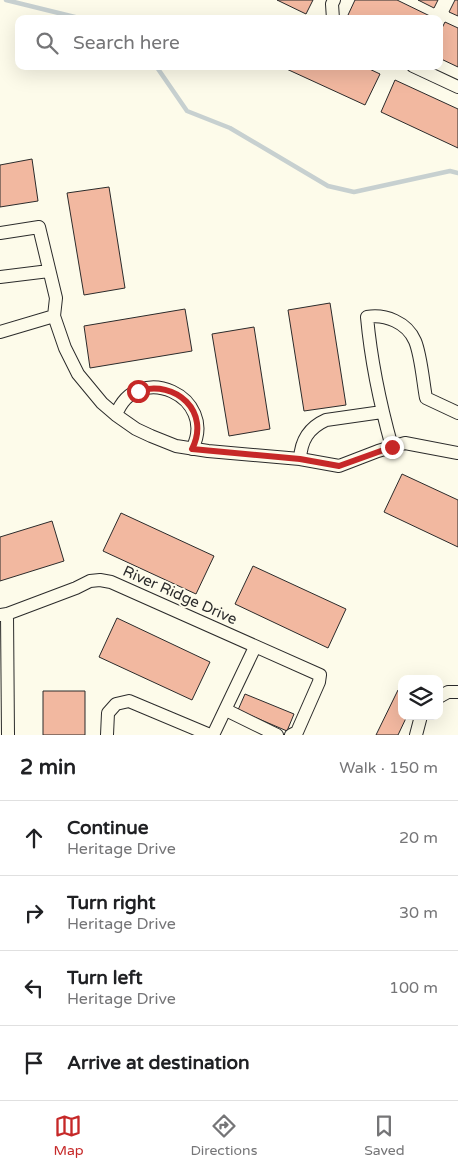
<!DOCTYPE html>
<meta charset="utf-8">
<style>
body{margin:0;font-family:"Varela Round",sans-serif;background:#f2f2f2;color:#202124}
.controls{position:absolute;right:15px;bottom:15px;display:grid;overflow:hidden;border-radius:10px;box-shadow:0 5px 20px #0002}
.controls button{width:45px;height:45px;display:grid;place-items:center;padding:0;border:0;border-bottom:1px solid #e0e0e0;background:#fff;color:#202124;font:25px sans-serif}
.stop{position:absolute;width:15px;height:15px;margin:-11px;border:4px solid #c62828;border-radius:50%;background:#fff}
.stop.end{background:#c62828;border-color:#fff;box-shadow:0 1px 5px #0008}
.list{margin:0;padding:0;list-style:none}
h2{display:flex;justify-content:space-between;align-items:center;height:65px;margin:0;padding:0 20px;font-size:21px}
h2 small{font-size:16px;font-weight:400;color:#757577}
.list li{display:grid;grid-template-columns:32px 1fr auto;gap:15px;align-items:center;box-sizing:border-box;height:75px;padding:0 20px;border-top:1px solid #e0e0e0}
.list b{display:block;font-size:19px;white-space:nowrap}
.list p{margin:0;font-size:16px;white-space:nowrap;color:#757577}
.list em{font-size:16px;font-style:normal;color:#757577}
.icon{flex:none;width:28px;height:28px;fill:none;stroke:currentColor;stroke-width:2;stroke-linecap:round;stroke-linejoin:round}
.map{position:relative;flex:none;width:458px;height:735px;overflow:hidden}
.search{position:absolute;background:#fff;box-shadow:0 5px 20px #0002;left:15px;right:15px;top:15px;height:55px;display:flex;align-items:center;gap:12px;box-sizing:border-box;padding:0 18px;border-radius:10px;color:#757577;font-size:19px}
.sheet{height:365px;background:#fff}
nav{display:flex;justify-content:space-around;align-items:center;box-sizing:border-box;height:70px;border-top:1px solid #e0e0e0;background:#fff;font-size:14px;color:#757577}
nav a{display:grid;justify-items:center;gap:2px}
nav .on{color:#c62828}
.map>svg:first-child{display:block}
.lines{fill:none;stroke-linecap:round;stroke-linejoin:round}
.stream{stroke:#c7d0d0;stroke-width:4.5}
.building{fill:#f2b8a0;stroke:#2b2b2b}
.minor-casing{stroke:#2b2b2b;stroke-width:14}
.minor{stroke:#fdfbea;stroke-width:12}
.route{stroke:#c62828;stroke-width:6}
.labels{text-anchor:middle;dominant-baseline:central;stroke-width:4;stroke-linejoin:round;paint-order:stroke}
.street-label{font-size:15px;fill:#2b2b2b;stroke:#fdfbea}
</style>
<div class="map">
<svg width="458" height="735" viewBox="0 0 458 735">
<rect width="100%" height="100%" fill="#fdfbea"/>
<g class="lines">
<path class="stream" d="M6,0l77,19
M156,66l31,45 43,17 98,58 26,6 96,-21 8,2"/>
</g>
<path class="building" d="M277,0h36l-7,14z
M355,0h42l35,17 -1,2h-75l-8,-4z
M418,0h20l-4,8z
M455,0h3v16l-9,-4z
M445,22l13,6v39l-19,-9v-24z
M280,66h83l17,8 -15,31z
M395,80l63,29v39l-77,-36z
M32,159l6,42 -38,6v-42z
M109,187l16,101 -41,7 -17,-102z
M330,303l16,102 -42,6 -16,-101z
M185,309l7,42 -102,17 -6,-42z
M254,327l16,102 -41,7 -17,-102z
M402,474l56,26v47l-74,-35z
M121,513l93,43 -18,38 -93,-43z
M52,521l12,40 -64,20v-44z
M253,566l93,43 -18,39 -93,-44z
M117,618l93,44 -18,38 -93,-43z
M398,690l4,2v24h5l-9,19h-22z
M43,691h42v44h-42z
M245,694l49,20 -7,17 -49,-21z"/>
<g class="lines">
<g class="minor-casing">
<path id="minor" d="M333,19l-1,-15 2,-4
M413,66l45,21
M0,233l39,-6 17,71 -2,18 -54,16
M0,277l49,-6
M54,316l11,32 13,26 24,29 14,12 20,14 15,7 25,10 32,5 92,8 39,7 39,-15 27,-8 53,10
M116,415c21,-56 103,-18 76,34
M392,447c-12,-43 -21,-86 -25,-130 18,-3 40,5 48,24 6,14 8,41 11,57l32,15
M300,459c1,-18 8,-31 26,-39l56,-8
M7,614l1,121
M0,615l7,-1 69,-26 14,-7 10,-1 11,2 209,93 -1,7 -22,50 -6,3
M439,697l9,-5h10
M226,710l51,25
M107,735l1,-22 8,-9 13,-3 81,34
M213,735l42,-88
M416,735l5,-19"/>
</g>
<use href="#minor" class="minor"/>
</g>
<g class="lines">
<path class="route" d="M138,391c38,-12 73,21 54,58l108,10 39,7 53,-19"/>
</g>
<g class="labels">
<g class="street-label">
<text transform="translate(180 595) rotate(24)">River Ridge Drive</text>
</g>
</g>
</svg>
<div class="controls">
<button><svg class="icon" aria-label="layers" viewBox="0 0 24 24"><path d="M12 4l9 5-9 5-9-5zM3 14l9 5 9-5"/></svg></button>
</div>
<div class="stop" style="left:138px;top:391px"></div>
<div class="stop end" style="left:392px;top:447px"></div>
<div class="search"><svg class="icon" aria-label="search" viewBox="0 0 24 24"><circle cx="10" cy="10" r="6"/><path d="M15 15l6 6"/></svg>Search here</div>
</div>
<section class="sheet">
<h2>2 min<small>Walk · 150 m</small></h2>
<ul class="list">
<li><svg class="icon" aria-label="ahead" viewBox="0 0 24 24"><path d="M12 20V5M6 11l6-6 6 6"/></svg><div><b>Continue</b><p>Heritage Drive</p></div><em>20 m</em></li>
<li><svg class="icon" aria-label="right" viewBox="0 0 24 24"><path d="M7 20v-9h11M14 6l5 5-5 5"/></svg><div><b>Turn right</b><p>Heritage Drive</p></div><em>30 m</em></li>
<li><svg class="icon" aria-label="left" viewBox="0 0 24 24"><path d="M17 20v-9H6M10 6l-5 5 5 5"/></svg><div><b>Turn left</b><p>Heritage Drive</p></div><em>100 m</em></li>
<li><svg class="icon" aria-label="arrive" viewBox="0 0 24 24"><path d="M6 21V4h12l-3 4 3 4H6"/></svg><div><b>Arrive at destination</b></div></li>
</ul>
</section>
<nav>
<a class="on"><svg class="icon" aria-label="map" viewBox="0 0 24 24"><path d="M3 6l6-2 6 2 6-2v14l-6 2-6-2-6 2zM9 4v14M15 6v14"/></svg>Map</a>
<a><svg class="icon" aria-label="directions" viewBox="0 0 24 24"><path d="M12 3l9 9-9 9-9-9zM9 14v-3h6M13 9l2 2-2 2"/></svg>Directions</a>
<a><svg class="icon" aria-label="saved" viewBox="0 0 24 24"><path d="M7 4h10v16l-5-4-5 4z"/></svg>Saved</a>
</nav>
